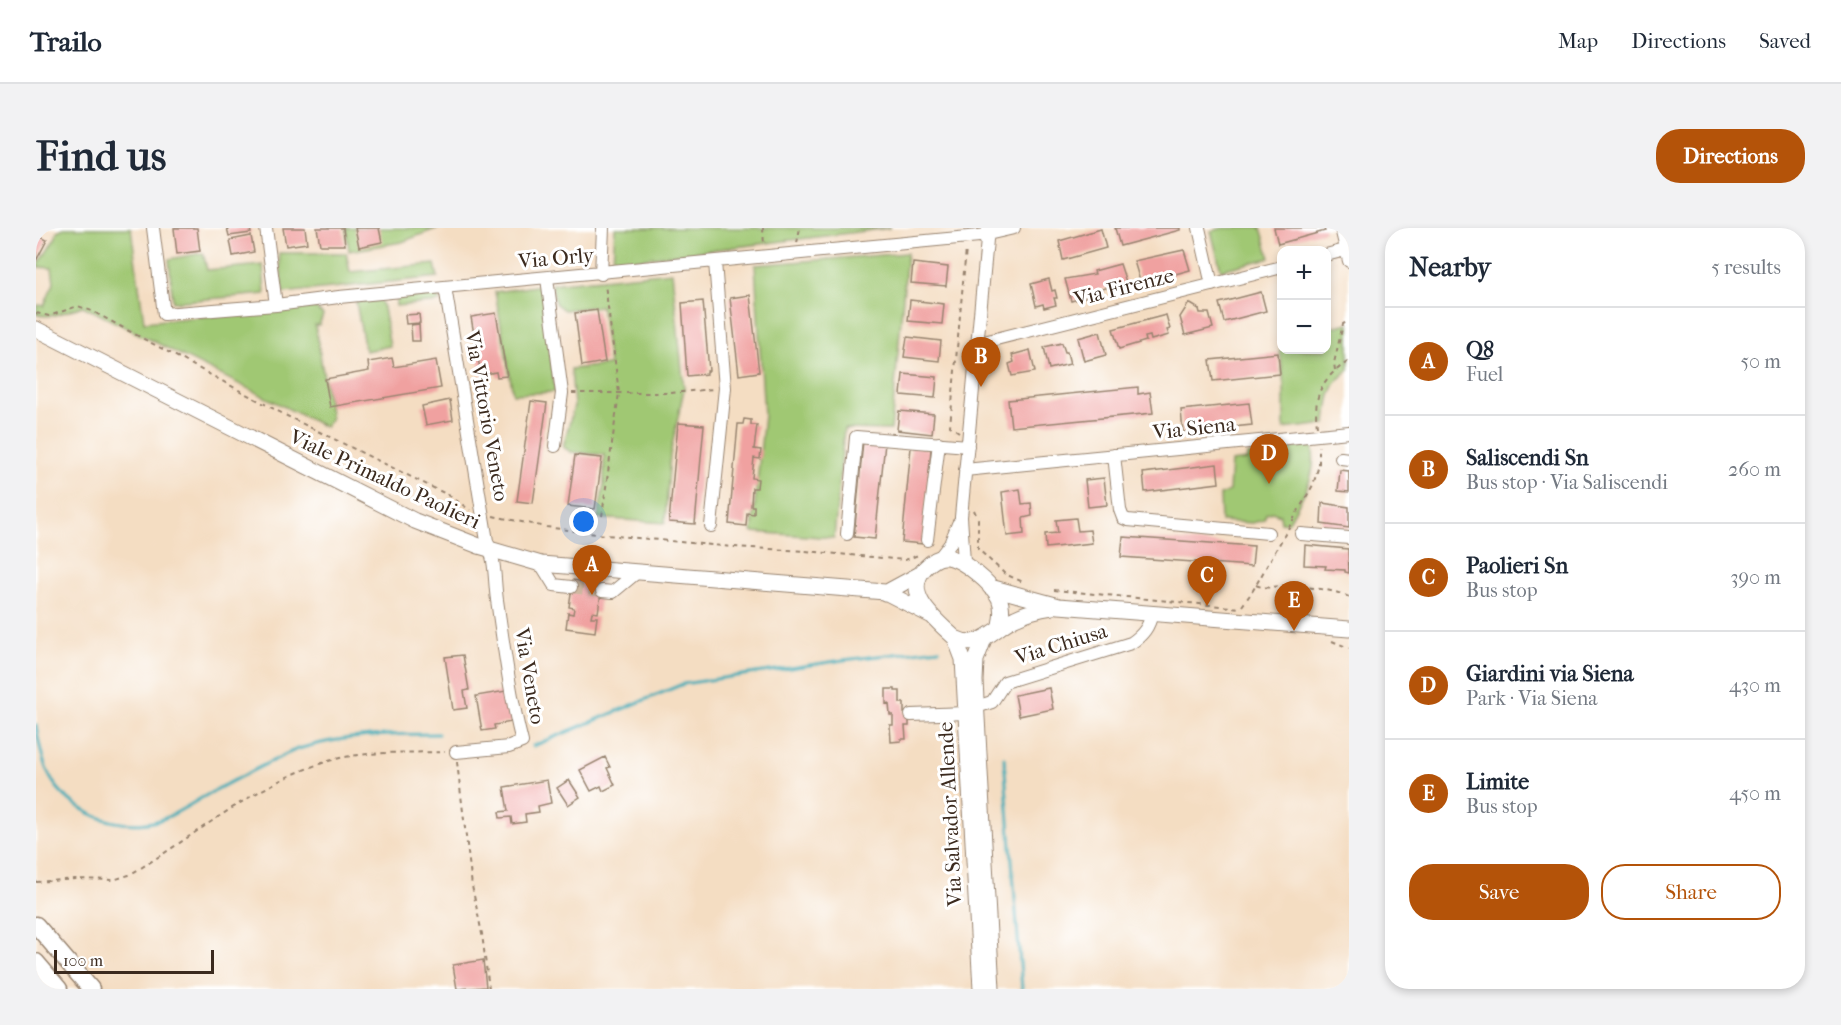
<!DOCTYPE html>
<meta charset="utf-8">
<style>
body{margin:0;font-family:"IM FELL French Canon",serif;background:#f2f2f3;color:#1f2937}
.controls{position:absolute;right:18px;top:18px;display:grid;overflow:hidden;border-radius:12px;box-shadow:0 3px 9px #0003}
.controls button{width:54px;height:54px;display:grid;place-items:center;padding:0;border:0;border-bottom:2px solid #e0e1e3;background:#fff;color:#1f2937;font:30px sans-serif}
.scale{position:absolute;left:18px;bottom:15px;width:160px;box-sizing:border-box;padding-left:6px;border:3px solid #3b2a1e;border-top:0;font-size:16px;line-height:21px;white-space:nowrap;color:#3b2a1e;-webkit-text-stroke:4px #fff;paint-order:stroke}
.you{position:absolute;left:548px;top:294px;width:21px;height:21px;margin:-15px;border:4px solid #fff;border-radius:50%;background:#1a73e8;box-shadow:0 0 0 9px #1a73e833}
.badge{display:grid;place-items:center;width:39px;height:39px;border-radius:50%;background:#b45309;color:#fff;font-size:20px;font-weight:700}
.pin{position:absolute;translate:-50% -50px;filter:drop-shadow(0 2px 3px #0008)}
.pin::after{content:'';position:absolute;top:32px;width:21px;height:18px;background:inherit;clip-path:polygon(0 0,100% 0,50% 100%)}
.list{margin:0;padding:0;list-style:none}
h2{display:flex;justify-content:space-between;align-items:center;height:78px;margin:0;padding:0 24px;font-size:26px}
h2 small{font-size:20px;font-weight:400;color:#747a83}
.list li{display:grid;grid-template-columns:39px 1fr auto;gap:18px;align-items:center;box-sizing:border-box;height:108px;padding:0 24px;border-top:2px solid #e0e1e3}
.list b{display:block;font-size:22px;white-space:nowrap}
.list p{margin:0;font-size:20px;white-space:nowrap;color:#747a83}
.list em{font-size:20px;font-style:normal;color:#747a83}
.actions{display:flex;gap:12px;padding:18px 24px}
.actions a{flex:1;padding:14px 0;border:2px solid #b45309;border-radius:24px;text-align:center;font-size:21px;color:#b45309}
.actions .main{background:#b45309;color:#fff}
.map{position:relative;flex:none;width:1313px;height:761px;overflow:hidden;border-radius:24px}
header{display:flex;align-items:center;gap:36px;box-sizing:border-box;height:84px;padding:0 30px;background:#fff;border-bottom:2px solid #e0e1e3}
header strong{font-size:28px}
nav{display:flex;gap:33px;margin-inline-start:auto;font-size:21px}
.intro{display:flex;align-items:center;justify-content:space-between;box-sizing:border-box;height:144px;padding:0 36px}
h1{margin:0;font-size:42px}
.button{padding:15px 27px;border-radius:24px;background:#b45309;color:#fff;font-size:21px;font-weight:700}
main{display:flex;gap:36px;padding:0 36px}
aside{flex:1;background:#fff;border-radius:24px;box-shadow:0 3px 9px #0003}
.map>svg:first-child{display:block}
.green{fill:#a0c873;stroke:#6e7948;stroke-width:1.5}
.lines{fill:none;stroke-linecap:round;stroke-linejoin:round}
.stream{stroke:#3babb7;stroke-width:3}
.building{fill:#f0a1a0}
.minor-tunnel{stroke:#cfb9a1;stroke-width:12;stroke-dasharray:12 6;stroke-linecap:butt}
.minor-casing{stroke:#988470;stroke-width:14}
.major-casing{stroke:#988470;stroke-width:17}
.highway-casing{stroke:#988470;stroke-width:19}
.path{stroke:#988470;stroke-width:2;stroke-dasharray:4.5 4.5;stroke-linecap:butt}
.minor{stroke:#fff;stroke-width:12}
.major{stroke:#fff;stroke-width:15}
.highway{stroke:#fff;stroke-width:16}
.labels{text-anchor:middle;dominant-baseline:central;stroke-width:6;stroke-linejoin:round;paint-order:stroke}
.street-label{font-size:21px;fill:#3b2a1e;stroke:#fff}
</style>
<header>
<strong>Trailo</strong>
<nav><a>Map</a><a>Directions</a><a>Saved</a></nav>
</header>
<div class="intro"><h1>Find us</h1><a class="button">Directions</a></div>
<main>
<div class="map">
<svg width="1313" height="761" viewBox="0 0 1313 761">
<rect width="100%" height="100%" fill="#fff"/>
<filter id="ink" filterUnits="userSpaceOnUse"><feTurbulence type="fractalNoise" baseFrequency=".0167" numOctaves="2"/><feDisplacementMap in="SourceGraphic" scale="12" xChannelSelector="R" yChannelSelector="G"/><feConvolveMatrix kernelMatrix="1 2 1 2 8 2 1 2 1" color-interpolation-filters="sRGB"/></filter>
<filter id="wash" filterUnits="userSpaceOnUse"><feTurbulence type="fractalNoise" baseFrequency=".008" numOctaves="4" result="noise"/><feDisplacementMap in="SourceGraphic" scale="24" xChannelSelector="R" yChannelSelector="G"/><feGaussianBlur stdDeviation="1.35" result="paint"/><feColorMatrix in="noise" values="0 0 0 0 0 0 0 0 0 0 0 0 0 0 0 0 0 1.4 0 .05"/><feComposite in="paint" operator="in"/></filter>
<g filter="url(#wash)">
<rect width="100%" height="100%" fill="#f4ddc2"/>
<path class="green" d="M28,0h67l13,94 170,-15 9,8 -4,10h-4l16,94 -6,8 -242,-121c-13,4 -34,14 -47,8l1,-8 2,-1 5,1 10,-23 -2,-15 -15,-1 19,-30 1,-6z
M310,0h92l-36,14 -53,9z
M579,0h275l-277,34z
M1187,0h38l9,30 -49,12 -10,-39z
M167,25l4,17 56,-5 2,29 -92,8 -4,-43z
M243,25h67l4,19 85,-8 3,13 -155,16z
M871,25l-16,177 -47,-1 -10,109 -82,-6 12,-117 -9,-150z
M636,44l12,117 -14,66 -5,68 -67,-5 6,-34v-29l-33,-3 -8,-5 11,-41 -3,-37 38,-4 -8,-59 -37,4 -9,-7 -3,-19z
M506,57l13,107 -42,2 -18,-102z
M402,67l1,7 -43,4v-8z
M343,72l3,3 8,43 -25,5 -9,-49z
M1313,95v47c-20,13 -21,31 -23,54l-42,5v-42l-4,-36 1,-2 45,1 1,-22z
M1276,217c7,30 -11,53 -24,78l-7,-1 -1,-7 -8,-3 -6,2 -2,6 -12,3 -31,-2 -1,-26 9,-4 2,-29 16,-2v-5z"/>
<g class="lines">
<path class="stream" d="M0,497c6,38 11,62 46,84 19,12 43,17 65,14 21,-3 40,-17 58,-27 21,-12 43,-23 65,-34 9,-4 19,-10 28,-13 46,-14 93,-15 140,-15
M497,518l150,-62 160,-24 96,-11
M968,530l18,231"/>
</g>
<g id="blocks">
<path class="building" d="M138,0h23l3,23 -23,3z
M191,0h23l1,5 -22,3z
M247,0h22l2,15 -21,3z
M281,0h26l2,17h-25z
M319,0h24l3,14 -23,5z
M1079,0h65v2l-60,16z
M1238,0h50l1,3 -47,13z
M1065,1l5,19 -43,12 -4,-19z
M0,7l11,5 -11,21z
M215,8l3,16 -21,4 -3,-16z
M1148,22l6,20 -29,8 -1,-3 -20,6 -6,-20z
M877,35l35,4 -2,19 -35,-3z
M1084,36l6,18 -27,8 1,3 -29,8 -6,-22 30,-5 -1,-3z
M1013,51l3,12 3,-1 2,8h-3l2,7 -12,3 -1,-4 -7,2 -5,-22z
M1225,64l5,19 -42,11 -5,-19z
M714,67l9,77 -20,3 -9,-77z
M874,72l34,4 -2,20 -34,-3z
M667,73l6,70h-2v3l-20,2 -5,-73z
M1153,75l10,6 1,4h9l4,15 -28,7 -5,-18z
M561,82l8,52 -23,4 -7,-53z
M460,85l11,63 -10,1 -1,-5 -15,3 -10,-58z
M383,86l1,9 -14,1 -1,-9z
M1130,87l4,14 -3,1 2,5 -18,5 -1,-4 -5,1 1,4 -27,8 -6,-20z
M383,96l1,17h-8l-1,-16z
M1064,104l6,23 -22,6 -6,-23z
M871,109l34,4 -2,20 -35,-4z
M1026,115l3,9h2l3,12 -21,5 -5,-22z
M994,122l5,22 -23,4 -3,-12 5,-2 -2,-7z
M1242,125l2,21 -67,7 -3,-21z
M356,130l2,9 42,-7 5,28 -111,19 -5,-28 44,-8 -1,-9z
M867,146l34,3 -2,21 -34,-3z
M1102,159v7l12,-2 3,21 -142,14 -3,-27z
M414,172l3,20 -27,5 -4,-19z
M495,173l16,2 -14,100 -16,-2z
M1213,175l3,22 -69,7 -2,-22z
M863,183l35,3 -2,20 -35,-4z
M708,191l7,1v5h6l-3,24 7,1 -1,9 -6,-1 -2,20 6,1 -1,9h-5l-1,18h3v8l-7,-1 -1,13 -17,-2 9,-100h5z
M642,195l26,2 -9,99 -26,-2z
M827,213l22,2 -10,96 -21,-2z
M875,219l20,2 -8,95 -21,-2z
M539,227l27,3 -7,51 -27,-3z
M1181,236l2,19 -74,9 -2,-19z
M1304,242l9,1v21l-11,-1z
M1068,250l3,27 -19,2 -3,-27z
M984,261l2,15 9,-1 1,13 -9,2 1,16 -17,2 -5,-44z
M1286,275l27,4v21l-28,-4z
M1040,290l2,13 12,-1 2,13 -46,5 -1,-14 13,-1 -2,-13z
M1087,309l131,9 -2,20 -131,-9z
M1269,317l43,4 1,24 -4,-1v-2l-20,-1 1,-3 -22,-1z
M537,352l29,5 -4,28 -6,-1 -1,5h6l-2,15 -29,-4 2,-15 5,1 1,-6 -5,-1z
M427,427l6,35 -5,1 3,17 -14,2 -8,-53z
M1013,460l4,21 -34,7 -4,-21z
M850,461h9v2h5v12h4v10h5v13h-4l1,13h-5v2l-10,1 -1,-17h3v-10h-3l-1,-12 -3,1z
M470,463l6,31 -18,3 1,4 -13,2 -6,-35z
M569,529l5,10 -3,1 8,17 -12,6 -2,-5 -10,5 -11,-21z
M511,552l4,23 -13,3 1,6 -14,2 1,8 -14,2 -1,-7 -11,1 -1,-6 9,-1 -4,-24z
M533,552l11,17 -12,8 -11,-17z
M447,732l3,27 -29,2 -4,-24z"/>
</g>
</g>
<g filter="url(#ink)">
<use href="#blocks" fill-opacity="0" stroke="#988470" stroke-width="1.5"/>
<g class="lines">
<path class="minor-tunnel" d="M535,359l31,4"/>
<g class="minor-casing">
<path id="minor" d="M117,0l11,86 112,-9 63,-8 640,-61 35,-8
M230,0l10,77
M1163,0l13,57
M1305,0l8,33
M1290,27l23,-6
M565,46l2,-46
M511,50l15,115 -7,53
M409,59l42,254c9,20 7,38 10,59 7,48 13,95 25,142l-13,5 -53,5
M940,116l306,-77
M1078,227l6,55 3,8 5,2 140,13
M1305,230l8,1
M929,242l384,-38
M675,298l14,-138 -10,-126
M811,306l9,-97 112,9
M1265,306l48,4
M891,312l12,-97
M904,329l10,-13 8,-20
M928,334l-3,-45 27,-288
M505,336l13,21 17,2
M566,363l11,1 23,-19
M940,479l16,-5 13,-20 126,-39c12,-8 18,-16 21,-30
M875,487l55,-2"/>
</g>
<g class="major-casing">
<path id="major" d="M0,101l379,192 64,25 62,18 344,28 45,23
M954,359l69,19 290,23
M849,365l35,-19
M964,397c2,-9 3,-18 -1,-27 -7,-14 -37,-40 -53,-41 -8,-1 -15,5 -20,10 -26,26 11,54 29,71 26,13 38,-10 60,-20 12,-6 24,-9 37,-11
M919,410l8,21 18,330
M948,411l-8,21 -1,21 17,308"/>
</g>
<g class="highway-casing">
<path id="highway" d="M0,697l55,64
M0,734l23,27"/>
</g>
<path class="path" d="M727,0l1,18
M761,15l3,-15
M0,85l13,3 29,-10 14,5 195,105 163,80 20,14
M1299,142l-1,-7 9,-39 6,-3
M536,165h99l42,-4
M1281,198c-4,-32 5,-48 32,-65
M923,204l-9,-6 16,-177
M938,282l4,9v30l27,25 18,8
M457,288l53,11 50,7 137,13 72,4 100,9 16,-6
M566,288l17,-123 -14,-109
M1220,357c12,5 16,1 28,1 18,0 49,3 65,11
M1018,362l187,18
M1206,378l10,-14 61,-107 6,-20v-19
M1296,413l17,7
M421,534l15,124 10,48 7,55
M0,654l40,-3 37,1 16,-5c69,-40 133,-98 211,-117 32,-7 72,-5 105,-6"/>
<use href="#minor" class="minor"/>
<use href="#major" class="major"/>
<use href="#highway" class="highway"/>
</g>
</g>
<g class="labels">
<g class="street-label">
<text transform="translate(520 30) rotate(-5)">Via Orly</text>
<text transform="translate(1088 59) rotate(-14)">Via Firenze</text>
<text transform="translate(451 188) rotate(80)">Via Vittorio Veneto</text>
<text transform="translate(1158 200) rotate(-6)">Via Siena</text>
<text transform="translate(349 251) rotate(25)">Viale Primaldo Paolieri</text>
<text transform="translate(1025 416) rotate(-17)">Via Chiusa</text>
<text transform="translate(494 448) rotate(80)">Via Veneto</text>
<text transform="translate(914 586) rotate(-93)">Via Salvador Allende</text>
</g>
</g>
</svg>
<div class="controls">
<button>+</button>
<button>−</button>
</div>
<div class="scale">100 m</div>
<div class="you"></div>
<div class="pin badge" style="left:556px;top:367px">A</div>
<div class="pin badge" style="left:945px;top:159px">B</div>
<div class="pin badge" style="left:1171px;top:378px">C</div>
<div class="pin badge" style="left:1233px;top:256px">D</div>
<div class="pin badge" style="left:1258px;top:403px">E</div>
</div>
<aside>
<h2>Nearby<small>5 results</small></h2>
<ul class="list">
<li><span class="badge">A</span><div><b>Q8</b><p>Fuel</p></div><em>50 m</em></li>
<li><span class="badge">B</span><div><b>Saliscendi Sn</b><p>Bus stop · Via Saliscendi</p></div><em>260 m</em></li>
<li><span class="badge">C</span><div><b>Paolieri Sn</b><p>Bus stop</p></div><em>390 m</em></li>
<li><span class="badge">D</span><div><b>Giardini via Siena</b><p>Park · Via Siena</p></div><em>430 m</em></li>
<li><span class="badge">E</span><div><b>Limite</b><p>Bus stop</p></div><em>450 m</em></li>
</ul>
<div class="actions"><a class="main">Save</a><a>Share</a></div>
</aside>
</main>
